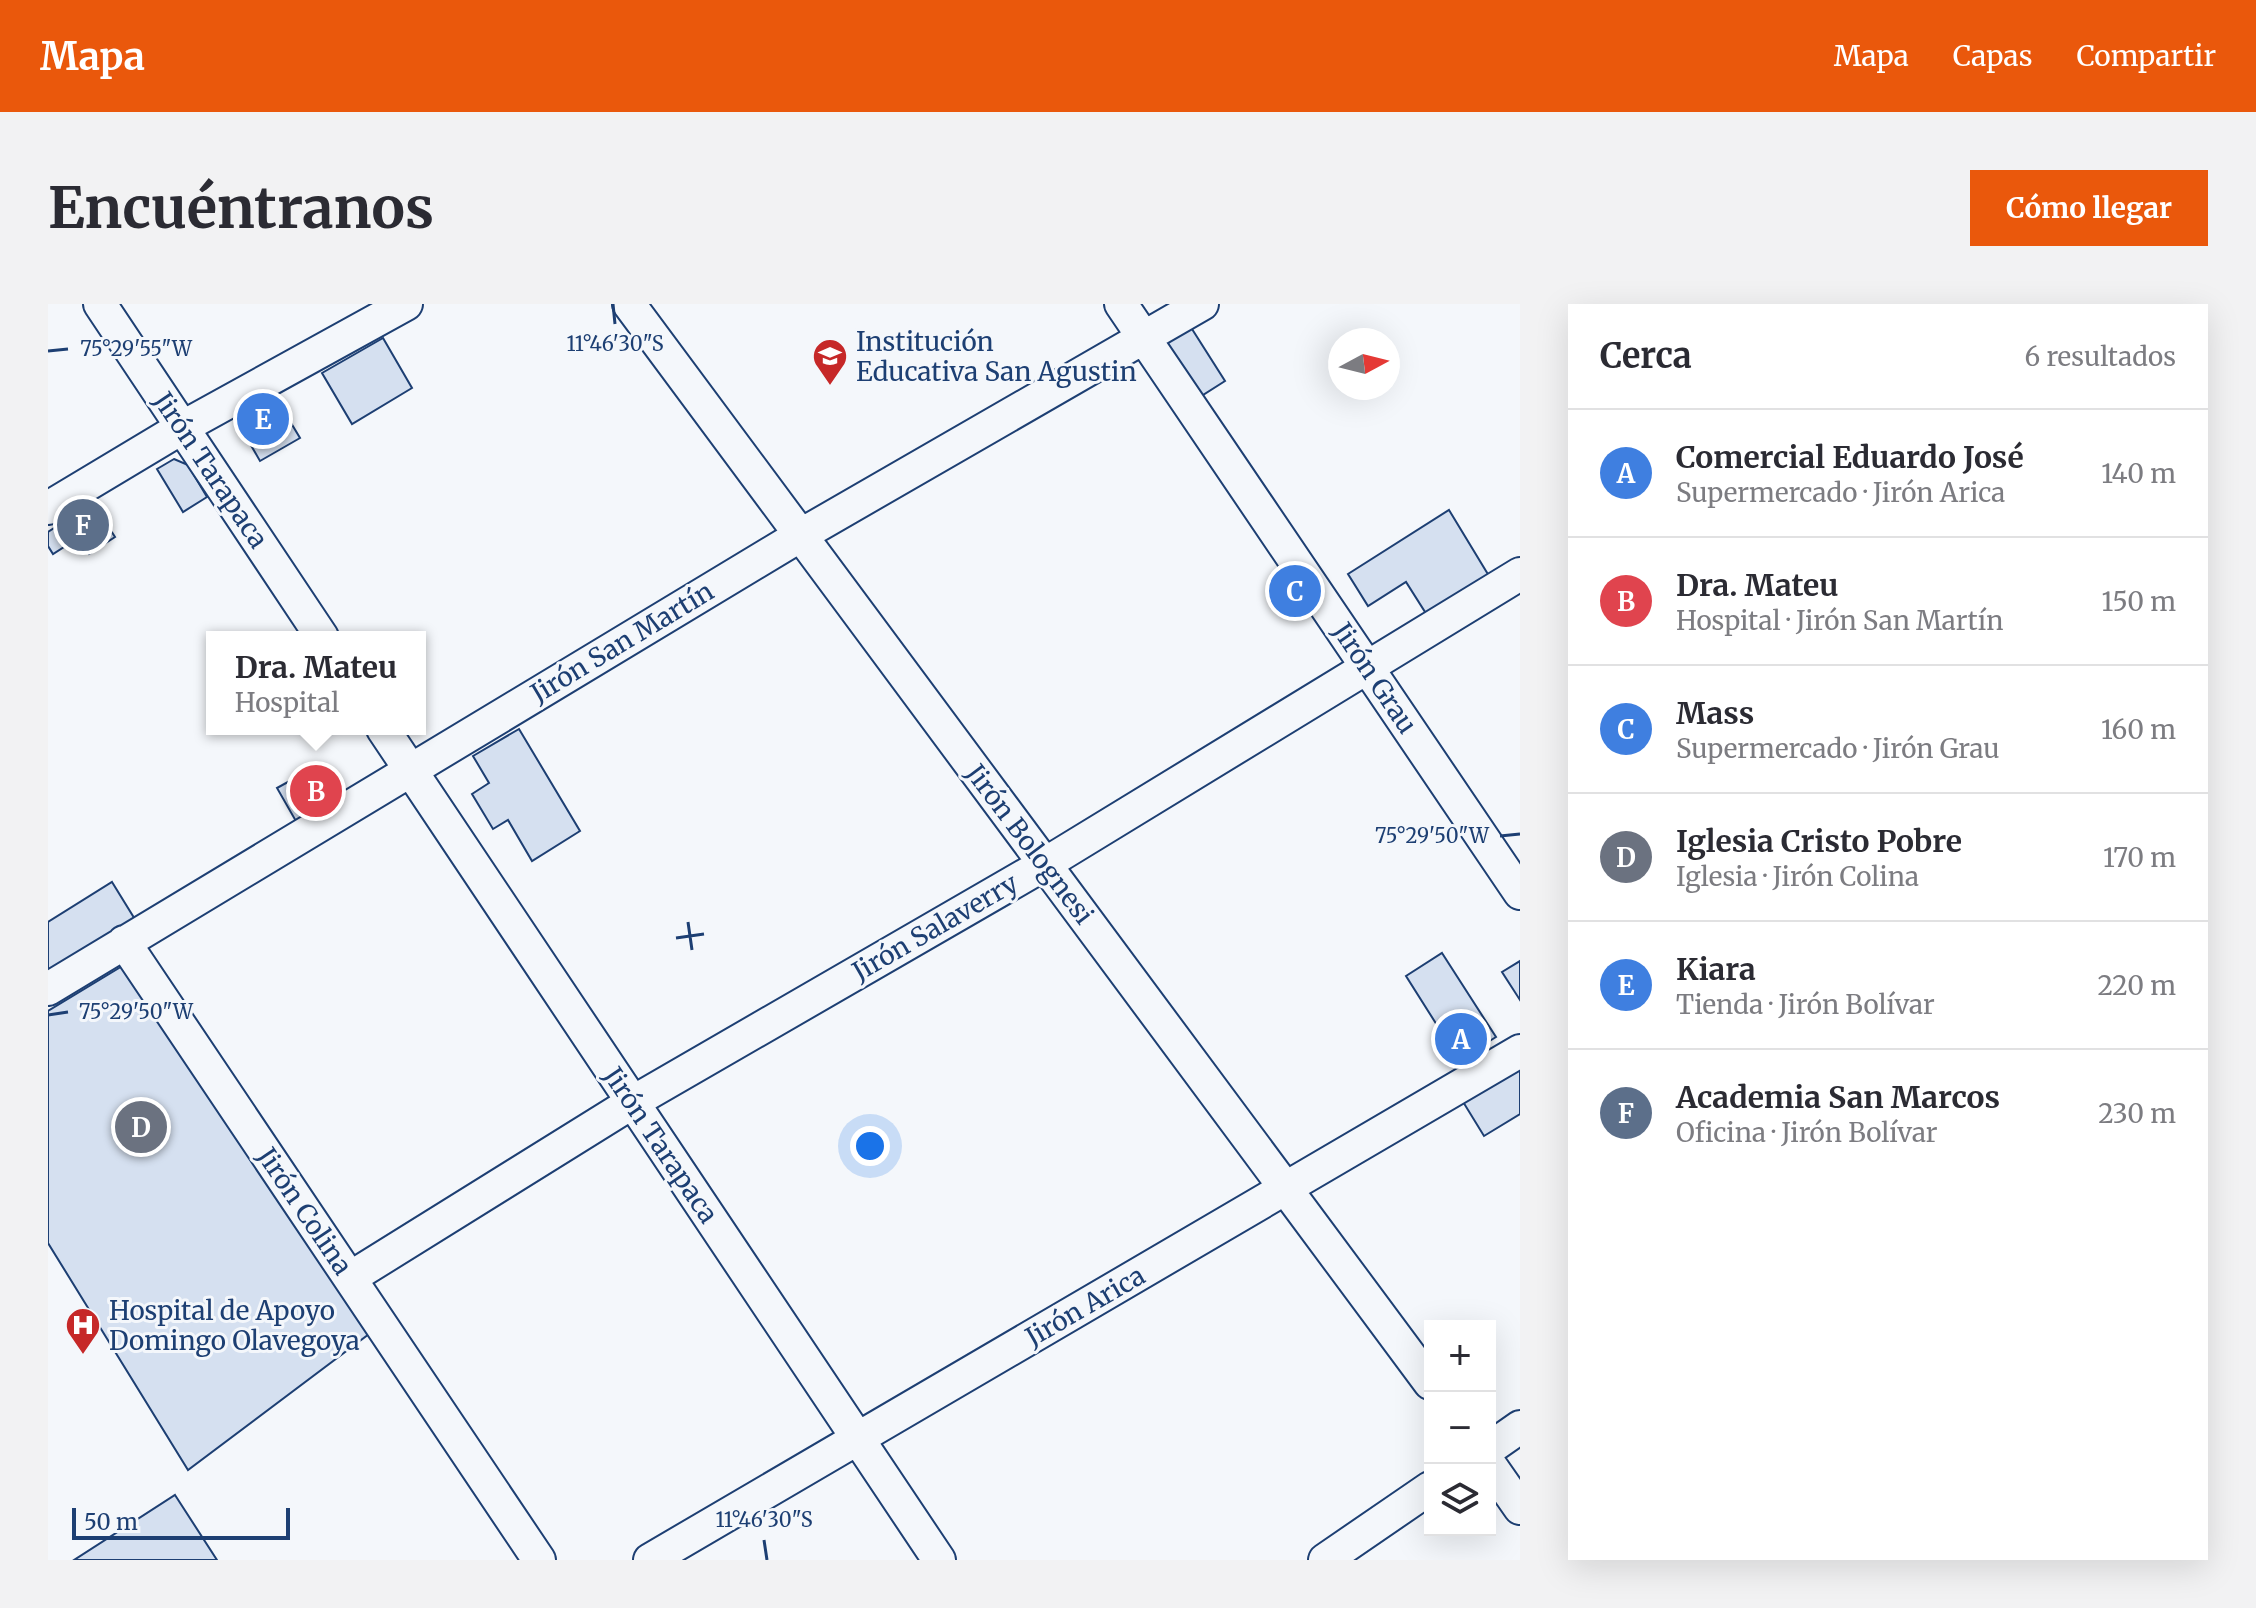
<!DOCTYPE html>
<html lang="es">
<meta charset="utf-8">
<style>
body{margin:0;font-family:Merriweather,serif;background:#f2f2f3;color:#2b2b33}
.controls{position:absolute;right:24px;bottom:24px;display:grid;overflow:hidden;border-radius:0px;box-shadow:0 8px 32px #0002}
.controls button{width:72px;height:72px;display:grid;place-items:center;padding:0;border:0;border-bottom:2px solid #e1e1e2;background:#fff;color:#2b2b33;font:40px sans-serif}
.compass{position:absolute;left:1280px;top:24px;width:72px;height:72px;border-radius:50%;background:#fff;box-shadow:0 8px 32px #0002;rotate:83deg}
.scale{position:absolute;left:24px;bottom:20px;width:218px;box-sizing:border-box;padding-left:8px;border:4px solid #1d3f73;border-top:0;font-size:22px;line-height:28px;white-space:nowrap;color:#1d3f73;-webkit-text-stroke:6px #f4f7fb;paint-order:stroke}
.you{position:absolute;left:822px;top:842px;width:28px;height:28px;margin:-20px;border:6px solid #fff;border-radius:50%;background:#1a73e8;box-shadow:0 0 0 12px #1a73e833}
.badge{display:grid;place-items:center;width:52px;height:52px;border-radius:50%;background:#ea580c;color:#fff;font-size:26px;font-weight:700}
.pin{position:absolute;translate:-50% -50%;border:4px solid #fff;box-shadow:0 2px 8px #0006}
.popup{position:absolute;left:158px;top:327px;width:220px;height:104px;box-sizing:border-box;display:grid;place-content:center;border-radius:0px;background:#fff;filter:drop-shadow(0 2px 6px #0005);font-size:26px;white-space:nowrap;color:#7c7c81}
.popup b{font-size:30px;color:#2b2b33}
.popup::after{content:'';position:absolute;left:50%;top:100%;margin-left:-16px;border:16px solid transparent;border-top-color:#fff}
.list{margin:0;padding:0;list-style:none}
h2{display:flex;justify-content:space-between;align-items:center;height:104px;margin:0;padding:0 32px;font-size:34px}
h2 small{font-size:26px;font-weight:400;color:#7c7c81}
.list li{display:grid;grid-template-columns:52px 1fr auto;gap:24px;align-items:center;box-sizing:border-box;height:128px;padding:0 32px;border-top:2px solid #e1e1e2}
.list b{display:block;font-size:30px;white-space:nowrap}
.list p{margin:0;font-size:26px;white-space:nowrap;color:#7c7c81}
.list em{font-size:26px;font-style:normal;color:#7c7c81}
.icon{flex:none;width:44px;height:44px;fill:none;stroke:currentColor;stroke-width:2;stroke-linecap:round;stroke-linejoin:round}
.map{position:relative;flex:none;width:1472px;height:1256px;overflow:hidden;border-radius:0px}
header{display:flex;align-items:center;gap:48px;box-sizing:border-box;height:112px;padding:0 40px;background:#ea580c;color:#fff}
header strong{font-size:38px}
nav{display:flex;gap:44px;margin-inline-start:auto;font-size:28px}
.intro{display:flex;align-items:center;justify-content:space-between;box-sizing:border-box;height:192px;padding:0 48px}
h1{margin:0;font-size:56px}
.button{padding:20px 36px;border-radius:0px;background:#ea580c;color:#fff;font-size:28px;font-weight:700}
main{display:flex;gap:48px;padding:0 48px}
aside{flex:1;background:#fff;border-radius:0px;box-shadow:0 8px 32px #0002}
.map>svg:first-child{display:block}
.building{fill:#d5e0f0;stroke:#1d3f73;stroke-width:2}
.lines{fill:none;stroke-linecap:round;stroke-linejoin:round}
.minor-casing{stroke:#1d3f73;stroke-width:36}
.minor{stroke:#f4f7fb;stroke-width:32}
.ticks{fill:none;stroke:#1d3f73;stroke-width:3}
.labels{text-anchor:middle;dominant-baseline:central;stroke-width:6;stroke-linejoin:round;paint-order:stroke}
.poi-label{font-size:26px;fill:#1d3f73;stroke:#f4f7fb;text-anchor:start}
.street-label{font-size:26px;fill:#1d3f73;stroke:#f4f7fb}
.ticks-label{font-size:20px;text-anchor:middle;fill:#1d3f73;stroke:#f4f7fb;stroke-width:6;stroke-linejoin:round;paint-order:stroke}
</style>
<header>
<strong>Mapa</strong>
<nav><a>Mapa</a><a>Capas</a><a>Compartir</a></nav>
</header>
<div class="intro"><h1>Encuéntranos</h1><a class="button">Cómo llegar</a></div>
<main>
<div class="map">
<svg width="1472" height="1256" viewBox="0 0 1472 1256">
<rect width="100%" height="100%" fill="#f4f7fb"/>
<path class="building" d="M1137,14l40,63 -30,19 -40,-63z
M335,34l29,50 -60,36 -30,-51z
M228,94l24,40 -40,23 -23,-40z
M126,155l14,6 19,32 -24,15 -26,-43z
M45,199l22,34 -26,17 -11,-16 -25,16 -5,-8v-14z
M1401,206l40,66 -62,39 -21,-33 -38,24 -20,-32z
M471,425l61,102 -48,30 -24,-41 -15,9 -21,-35 17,-11 -16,-27z
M267,463l20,34 -38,22 -20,-35z
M64,578l24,39 -88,55v-54z
M1394,649l54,84 -37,23 -53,-84z
M1472,657v39l-18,-28z
M76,661l249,366 -185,139 -140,-227v-232z
M1472,762v48l-36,22 -27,-44z
M127,1191l42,65h-143z"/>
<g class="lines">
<g class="minor-casing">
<path id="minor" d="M52,0l222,333
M581,0l801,1079
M1073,0l399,589
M0,204l135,-81 223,-123
M335,425l556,831
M76,638l415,618
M0,685l753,-454 401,-231
M302,974l283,-176 412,-238 475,-290
M1442,1144l30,-21
M1442,1161l30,43
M602,1256l870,-509
M1277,1256l105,-72"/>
</g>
<use href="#minor" class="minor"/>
</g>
<path class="ticks" d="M565,0l2,20M0,47l20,-2M1452,532l20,-2M640,618l4,28M628,634l28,-4M0,711l20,-3M716,1236l3,20"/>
<defs>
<g id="school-pin" transform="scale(1.8)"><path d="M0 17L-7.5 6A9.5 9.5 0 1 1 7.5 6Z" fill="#c62828" stroke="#f4f7fb"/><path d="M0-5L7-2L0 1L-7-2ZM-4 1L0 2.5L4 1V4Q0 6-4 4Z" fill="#fff"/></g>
<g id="hospital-pin" transform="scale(1.8)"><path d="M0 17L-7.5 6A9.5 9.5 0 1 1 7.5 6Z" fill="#c62828" stroke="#f4f7fb"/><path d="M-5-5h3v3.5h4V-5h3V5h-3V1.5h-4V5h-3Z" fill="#fff"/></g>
</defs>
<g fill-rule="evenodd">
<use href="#school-pin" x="782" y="52"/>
<use href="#hospital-pin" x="35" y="1021"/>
</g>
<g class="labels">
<g class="poi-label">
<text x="808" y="37">Institución<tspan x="808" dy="30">Educativa San Agustin</tspan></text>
<text x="61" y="1006">Hospital de Apoyo<tspan x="61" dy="30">Domingo Olavegoya</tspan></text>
</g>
<g class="street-label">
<text transform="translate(163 166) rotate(56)">Jirón Tarapaca</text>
<text transform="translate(574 338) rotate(-31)">Jirón San Martín</text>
<text transform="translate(1327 374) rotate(56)">Jirón Grau</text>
<text transform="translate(982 540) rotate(53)">Jirón Bolognesi</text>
<text transform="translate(887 623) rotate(-30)">Jirón Salaverry</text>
<text transform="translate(613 841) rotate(56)">Jirón Tarapaca</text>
<text transform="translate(257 907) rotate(56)">Jirón Colina</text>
<text transform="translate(1037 1002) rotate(-30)">Jirón Arica</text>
</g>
</g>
<g class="ticks-label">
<text x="567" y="47">11°46'30"S</text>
<text x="88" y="52">75°29'55"W</text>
<text x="1384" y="539">75°29'50"W</text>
<text x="88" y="715">75°29'50"W</text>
<text x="716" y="1223">11°46'30"S</text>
</g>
</svg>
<div class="controls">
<button>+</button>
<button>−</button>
<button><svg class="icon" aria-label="layers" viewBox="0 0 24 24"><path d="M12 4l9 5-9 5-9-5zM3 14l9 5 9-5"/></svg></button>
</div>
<svg class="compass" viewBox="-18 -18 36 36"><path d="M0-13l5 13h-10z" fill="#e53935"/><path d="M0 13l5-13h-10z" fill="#7c7c81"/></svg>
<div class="scale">50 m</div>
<div class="you"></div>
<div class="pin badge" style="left:1413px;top:735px;background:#3f7fe0">A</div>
<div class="pin badge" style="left:268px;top:487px;background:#e0444e">B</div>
<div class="popup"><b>Dra. Mateu</b>Hospital</div>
<div class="pin badge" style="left:1247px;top:287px;background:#3f7fe0">C</div>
<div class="pin badge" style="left:93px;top:823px;background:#6b7280">D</div>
<div class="pin badge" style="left:215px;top:115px;background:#3f7fe0">E</div>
<div class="pin badge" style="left:35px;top:221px;background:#5c6f8a">F</div>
</div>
<aside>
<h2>Cerca<small>6 resultados</small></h2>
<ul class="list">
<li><span class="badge" style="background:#3f7fe0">A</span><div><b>Comercial Eduardo José</b><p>Supermercado · Jirón Arica</p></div><em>140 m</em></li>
<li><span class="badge" style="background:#e0444e">B</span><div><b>Dra. Mateu</b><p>Hospital · Jirón San Martín</p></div><em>150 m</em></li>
<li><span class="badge" style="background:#3f7fe0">C</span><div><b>Mass</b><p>Supermercado · Jirón Grau</p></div><em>160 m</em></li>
<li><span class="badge" style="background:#6b7280">D</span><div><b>Iglesia Cristo Pobre</b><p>Iglesia · Jirón Colina</p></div><em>170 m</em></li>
<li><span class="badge" style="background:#3f7fe0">E</span><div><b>Kiara</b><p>Tienda · Jirón Bolívar</p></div><em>220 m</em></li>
<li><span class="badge" style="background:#5c6f8a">F</span><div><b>Academia San Marcos</b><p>Oficina · Jirón Bolívar</p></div><em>230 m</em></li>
</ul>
</aside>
</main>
